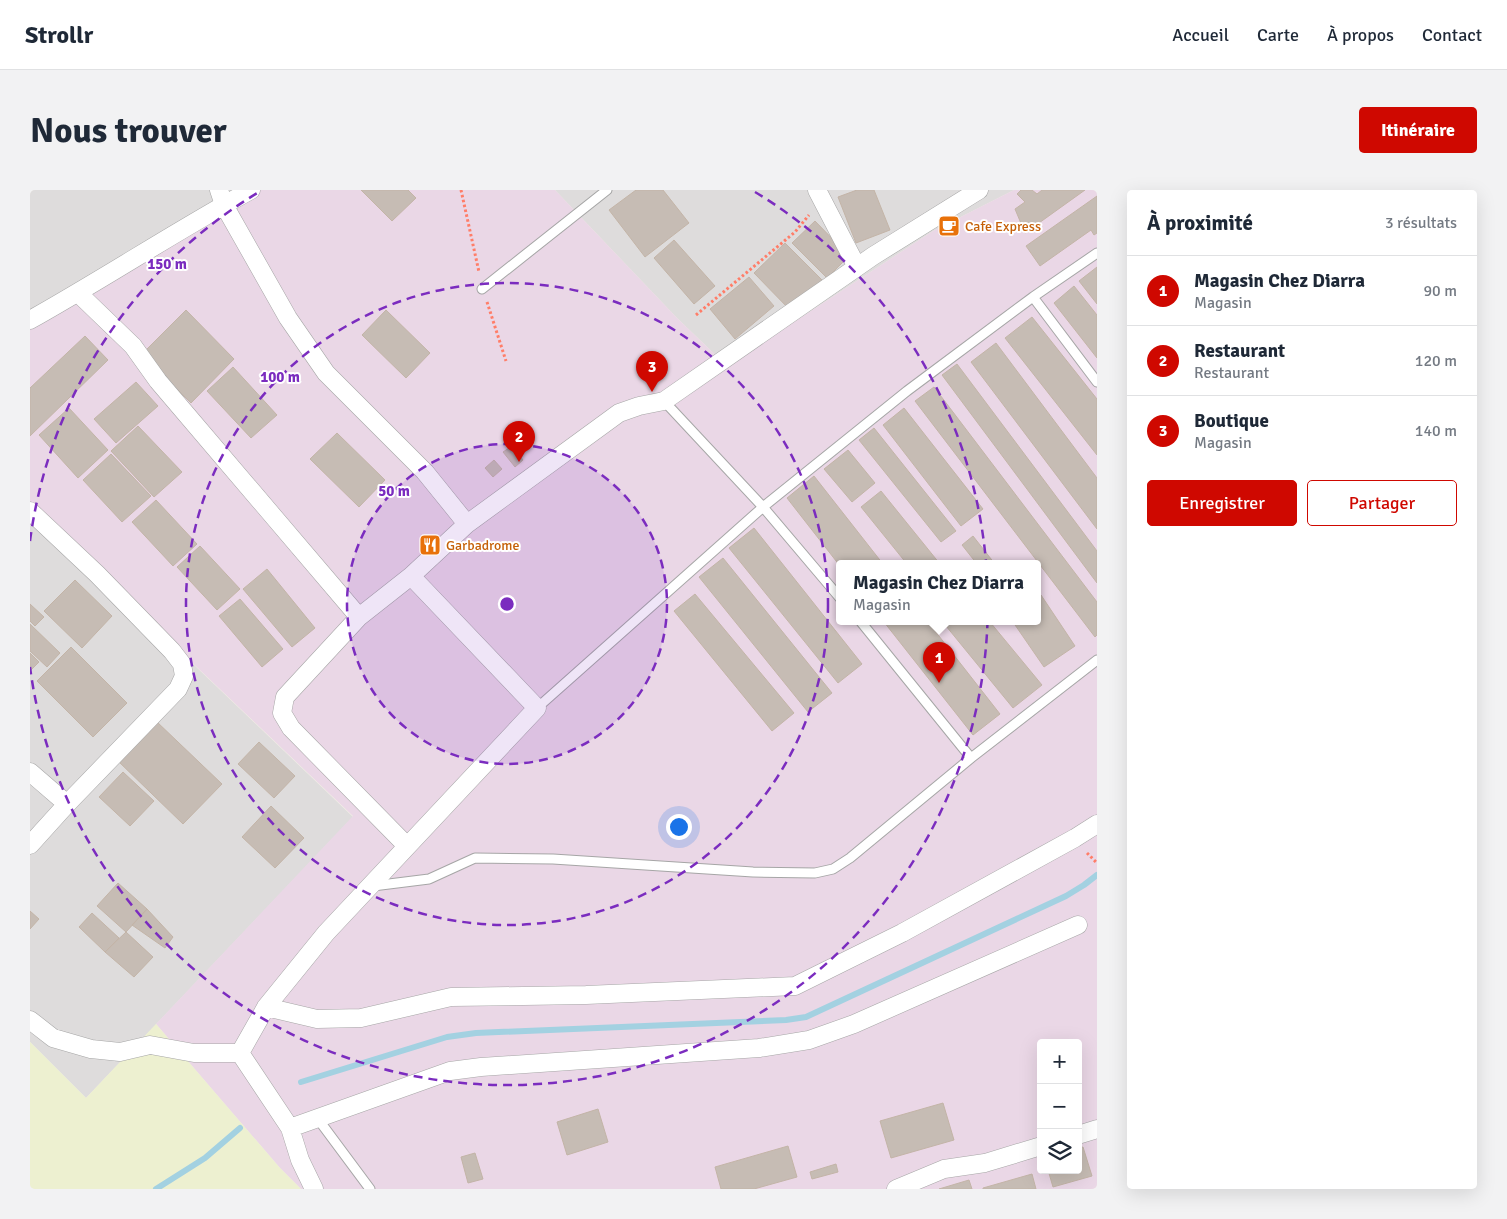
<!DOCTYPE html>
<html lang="fr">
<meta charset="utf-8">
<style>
body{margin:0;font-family:Signika,sans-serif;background:#f2f2f3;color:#1f2937}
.controls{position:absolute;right:15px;bottom:15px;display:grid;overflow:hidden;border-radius:5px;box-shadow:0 5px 20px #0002}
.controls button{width:45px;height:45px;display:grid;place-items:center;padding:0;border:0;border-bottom:1px solid #e0e1e3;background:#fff;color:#1f2937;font:25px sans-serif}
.you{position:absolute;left:648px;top:636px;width:18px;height:18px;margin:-12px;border:4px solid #fff;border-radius:50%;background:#1a73e8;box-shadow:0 0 0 8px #1a73e833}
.badge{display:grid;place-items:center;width:32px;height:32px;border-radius:50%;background:#cf0800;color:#fff;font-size:16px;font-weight:700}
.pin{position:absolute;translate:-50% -41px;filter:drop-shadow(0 1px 2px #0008)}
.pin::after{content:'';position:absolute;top:26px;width:18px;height:15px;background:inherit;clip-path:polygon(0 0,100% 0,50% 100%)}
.popup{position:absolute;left:806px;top:370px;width:205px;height:65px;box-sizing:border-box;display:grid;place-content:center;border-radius:5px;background:#fff;filter:drop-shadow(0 1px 4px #0005);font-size:16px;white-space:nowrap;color:#747a83}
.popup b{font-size:19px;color:#1f2937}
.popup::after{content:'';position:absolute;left:50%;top:100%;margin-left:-10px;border:10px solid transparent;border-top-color:#fff}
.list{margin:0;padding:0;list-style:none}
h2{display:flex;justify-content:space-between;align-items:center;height:65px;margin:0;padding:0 20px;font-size:21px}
h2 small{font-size:16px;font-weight:400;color:#747a83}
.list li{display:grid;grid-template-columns:32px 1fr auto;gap:15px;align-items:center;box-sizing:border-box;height:70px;padding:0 20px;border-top:1px solid #e0e1e3}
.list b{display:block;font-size:19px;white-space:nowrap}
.list p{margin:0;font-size:16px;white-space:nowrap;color:#747a83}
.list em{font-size:16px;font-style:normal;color:#747a83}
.actions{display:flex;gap:10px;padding:15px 20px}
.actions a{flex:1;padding:11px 0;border:1px solid #cf0800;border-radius:5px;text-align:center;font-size:18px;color:#cf0800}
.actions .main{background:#cf0800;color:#fff}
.icon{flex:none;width:28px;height:28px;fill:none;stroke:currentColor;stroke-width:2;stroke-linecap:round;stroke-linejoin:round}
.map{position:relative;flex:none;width:1067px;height:999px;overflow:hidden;border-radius:5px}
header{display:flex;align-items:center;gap:30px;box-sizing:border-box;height:70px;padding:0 25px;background:#fff;border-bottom:1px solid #e0e1e3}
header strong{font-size:24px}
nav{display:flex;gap:28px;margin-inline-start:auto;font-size:18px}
.intro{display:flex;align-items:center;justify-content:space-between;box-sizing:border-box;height:120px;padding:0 30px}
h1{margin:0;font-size:35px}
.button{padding:12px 22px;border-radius:5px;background:#cf0800;color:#fff;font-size:18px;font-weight:700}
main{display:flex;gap:30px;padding:0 30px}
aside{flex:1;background:#fff;border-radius:5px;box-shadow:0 5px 20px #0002}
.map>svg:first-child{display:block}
.residential{fill:#dedcdc}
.industrial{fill:#ead7e6;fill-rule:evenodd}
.farmland{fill:#edf0d0}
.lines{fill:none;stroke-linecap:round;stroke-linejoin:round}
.stream{stroke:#a3d1e1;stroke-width:6}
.building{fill:#c6bcb4;stroke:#c3b4a7}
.lane-casing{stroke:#a6a6a6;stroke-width:11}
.street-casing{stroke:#a6a6a6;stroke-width:19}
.path{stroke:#ff7d68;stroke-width:3;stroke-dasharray:2.5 2.5;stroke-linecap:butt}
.lane{stroke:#fff;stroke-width:9}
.street{stroke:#fff;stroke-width:18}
.ring{fill:none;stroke:#7b2cbf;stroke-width:2.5;stroke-dasharray:9 6}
.labels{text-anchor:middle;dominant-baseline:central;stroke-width:4;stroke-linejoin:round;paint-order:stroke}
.food-label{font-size:14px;fill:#c56008;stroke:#fff;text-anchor:start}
.centre{fill:#7b2cbf;stroke:#fff;stroke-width:2.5}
.ring-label{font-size:15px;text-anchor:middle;font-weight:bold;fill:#7b2cbf;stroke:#fff;stroke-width:4;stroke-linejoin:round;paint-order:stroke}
</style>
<header>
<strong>Strollr</strong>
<nav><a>Accueil</a><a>Carte</a><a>À propos</a><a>Contact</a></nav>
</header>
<div class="intro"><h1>Nous trouver</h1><a class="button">Itinéraire</a></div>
<main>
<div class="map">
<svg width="1067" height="999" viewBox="0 0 1067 999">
<rect width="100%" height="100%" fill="#f1ede5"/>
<path class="residential" d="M0,0h215l-215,129z
M525,0h459l-81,41 -206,135 -50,-48z
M0,318l323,309 -267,281 -56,-56z"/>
<path class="industrial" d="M215,0h310l122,128 50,48 206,-135 81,-41h83v999h-796l-21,-21 -124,-144 197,-208 -323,-308v-189zM810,374h198v58h-198zM1011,853h37v127h-37z"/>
<path class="farmland" d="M126,834l124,144 21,21h-271v-147l56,56z"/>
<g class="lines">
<path class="stream" d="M271,892l146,-45 29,-4 310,-13 20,-3 260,-121 18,-11 13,-10
M126,999l49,-31 35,-30"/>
</g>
<path class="building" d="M331,0h47l8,8 -24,23z
M606,0h27l26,33 -44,34 -36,-47z
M827,0h17l16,40 -34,13 -18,-46z
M991,0h11l5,4 5,-4h43l-60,43 -10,-24 10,-7 -8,-8z
M1067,6v37l-3,2 -3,-5 -51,36 -14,-20z
M785,31l34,35 -22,22 -35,-35z
M644,50l41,46 -21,18 -40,-46z
M755,53l37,37 -31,31 -37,-38z
M1067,77v37l-18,-23z
M719,87l25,29 -39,33 -25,-30z
M1044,96l23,29v43l-43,-55z
M156,120l48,49 -43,44 -49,-49z
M356,120l44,43 -24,25 -44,-43z
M1002,127l65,82v56l-92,-117z
M55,146l23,24 -78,76v-48z
M966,153l101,135v51l-126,-167z
M927,174l140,187v32l-155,-208z
M203,177l44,48 -26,23 -44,-47z
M106,192l22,24 -42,37 -22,-24z
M904,197l163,215v33l-2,2 -180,-236z
M39,218l39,42 -30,28 -39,-43z
M874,218l79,101 -22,17 -78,-101z
M108,236l44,46 -28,25 -43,-46z
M844,238l82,103 -15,11 -82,-102z
M307,243l48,47 -26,27 -49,-48z
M482,256l11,14 -8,7 -12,-15z
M818,260l27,33 -23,19 -28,-33z
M81,264l40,42 -29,26 -39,-42z
M464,270l8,9 -9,8 -8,-9z
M784,286l69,88h-43v2l-53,-68z
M851,301l59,73h-33l-46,-57z
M126,310l41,44 -24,22 -41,-44z
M724,338l108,136 -24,19 -109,-135z
M943,346l22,28h-18l-15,-19z
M170,356l40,43 -23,21 -40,-43z
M693,368l109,135 -24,19 -109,-135z
M237,379l48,59 -23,19 -49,-58z
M45,390l37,36 -30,32 -38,-37z
M665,404l99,119 -22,18 -98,-120z
M1011,405l34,51 -31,21 -31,-45h25v-24z
M210,409l43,50 -21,18 -43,-51z
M0,414l14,13 -9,9 -5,-5z
M854,432h44l72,92 -27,21z
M921,432h39l52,63 -29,23 -67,-82z
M0,434l30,29 -13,14 -17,-16z
M41,457l56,56 -34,34 -56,-56z
M0,463l9,9 -9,9z
M126,531l66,63 -39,40 -65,-63z
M229,552l36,34 -21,22 -36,-34z
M93,582l31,29 -24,25 -31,-29z
M241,616l33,32 -29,30 -33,-31z
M88,693l29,26 -21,23 -29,-26z
M117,719l26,28 -8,11 -33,-23z
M0,721l9,8 -9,10z
M62,723l27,25 -14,14 -26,-25z
M96,742l27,25 -19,20 -29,-25z
M913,913l11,37 -63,18 -11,-37z
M568,919l10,33 -41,13 -10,-33z
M758,956l9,31 -43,12h-33l-6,-22z
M1053,957l9,29 -39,11 -5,-17h30v-22z
M445,963l8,26 -15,4 -7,-26z
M806,974l2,8 -26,7 -2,-7z
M1002,984l4,15h-53v-1z
M939,990l3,9h-33z"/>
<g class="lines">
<g class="lane-casing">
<path id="lane" d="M452,99l125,-99
M1003,107l64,85
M634,211l99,106 77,91
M831,432l110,136
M507,518l226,-201 144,-116 126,-94 64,-44
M343,696l56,-7 46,-21 78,1 200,13 62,1 18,-4 17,-11 121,-100 126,-98
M288,929l52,70"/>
</g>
<g class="street-casing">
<path id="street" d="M189,0l5,15 64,113 38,55 99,99 42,52
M787,0l40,77
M48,103l55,53 25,35 201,236
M0,130c75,-42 146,-89 221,-130
M0,321l67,63 75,77 10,13 2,12 -6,13 -111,115 -37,41
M0,582l37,32
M377,656l-116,-118 -9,-15 3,-16 74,-80 52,-41 56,-52 152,-111 20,-7 25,-5 209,-145 106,-66
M236,817l51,12 44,-1 90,-21 135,-2 209,-9 107,-53 173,-95 22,-14
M0,830l23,18 38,11 29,3 30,-7 44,8h46
M210,863l26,-46 60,-74 211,-225 -126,-132
M210,863l50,75 10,32 14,29
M260,938l160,-57 31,-4 278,-19 50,-8 45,-16 224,-99
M1048,945l19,-6
M866,999l48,-20 41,-6 56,-17"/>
</g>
<path class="path" d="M431,0l18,82
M457,112l19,59
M666,125l99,-83 14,-17
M1057,663l10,10"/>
<use href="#lane" class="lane"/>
<use href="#street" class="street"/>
</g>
<circle cx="477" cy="414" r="160" fill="#7b2cbf" fill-opacity=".12"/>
<g class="ring">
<circle cx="477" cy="414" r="160"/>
<circle cx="477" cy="414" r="321"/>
<path d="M0 351A481 481 0 0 1 229 2M725 2A481 481 0 1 1 0 477"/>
</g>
<defs>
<g id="cafe-square" transform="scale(1.125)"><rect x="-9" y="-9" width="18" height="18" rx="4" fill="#e8710a" stroke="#fff"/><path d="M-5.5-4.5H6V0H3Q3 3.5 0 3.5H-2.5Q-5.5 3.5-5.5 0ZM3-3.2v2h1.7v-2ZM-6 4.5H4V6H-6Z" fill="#fff"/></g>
<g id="restaurant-square" transform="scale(1.125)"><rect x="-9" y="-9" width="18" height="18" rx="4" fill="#e8710a" stroke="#fff"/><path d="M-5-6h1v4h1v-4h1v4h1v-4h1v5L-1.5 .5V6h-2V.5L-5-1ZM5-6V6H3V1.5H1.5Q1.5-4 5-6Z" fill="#fff"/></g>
</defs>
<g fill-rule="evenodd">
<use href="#cafe-square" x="919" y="36"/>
<use href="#restaurant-square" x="400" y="355"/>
</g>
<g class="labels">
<g class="food-label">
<text x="935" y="36">Cafe Express</text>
<text x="416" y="355">Garbadrome</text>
</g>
</g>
<circle cx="477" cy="414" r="8" class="centre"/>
<g class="ring-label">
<text x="137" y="79">150 m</text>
<text x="250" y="192">100 m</text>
<text x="364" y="306">50 m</text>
</g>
</svg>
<div class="controls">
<button>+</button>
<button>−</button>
<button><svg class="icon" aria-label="layers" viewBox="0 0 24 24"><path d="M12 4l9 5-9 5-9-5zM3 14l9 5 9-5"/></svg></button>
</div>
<div class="you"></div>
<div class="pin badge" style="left:909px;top:493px">1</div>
<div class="popup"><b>Magasin Chez Diarra</b>Magasin</div>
<div class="pin badge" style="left:489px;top:272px">2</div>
<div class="pin badge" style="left:622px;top:202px">3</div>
</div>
<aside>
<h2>À proximité<small>3 résultats</small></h2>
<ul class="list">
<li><span class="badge">1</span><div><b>Magasin Chez Diarra</b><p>Magasin</p></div><em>90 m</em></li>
<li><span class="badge">2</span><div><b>Restaurant</b><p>Restaurant</p></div><em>120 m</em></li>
<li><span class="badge">3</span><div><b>Boutique</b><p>Magasin</p></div><em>140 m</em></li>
</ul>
<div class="actions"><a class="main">Enregistrer</a><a>Partager</a></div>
</aside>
</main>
